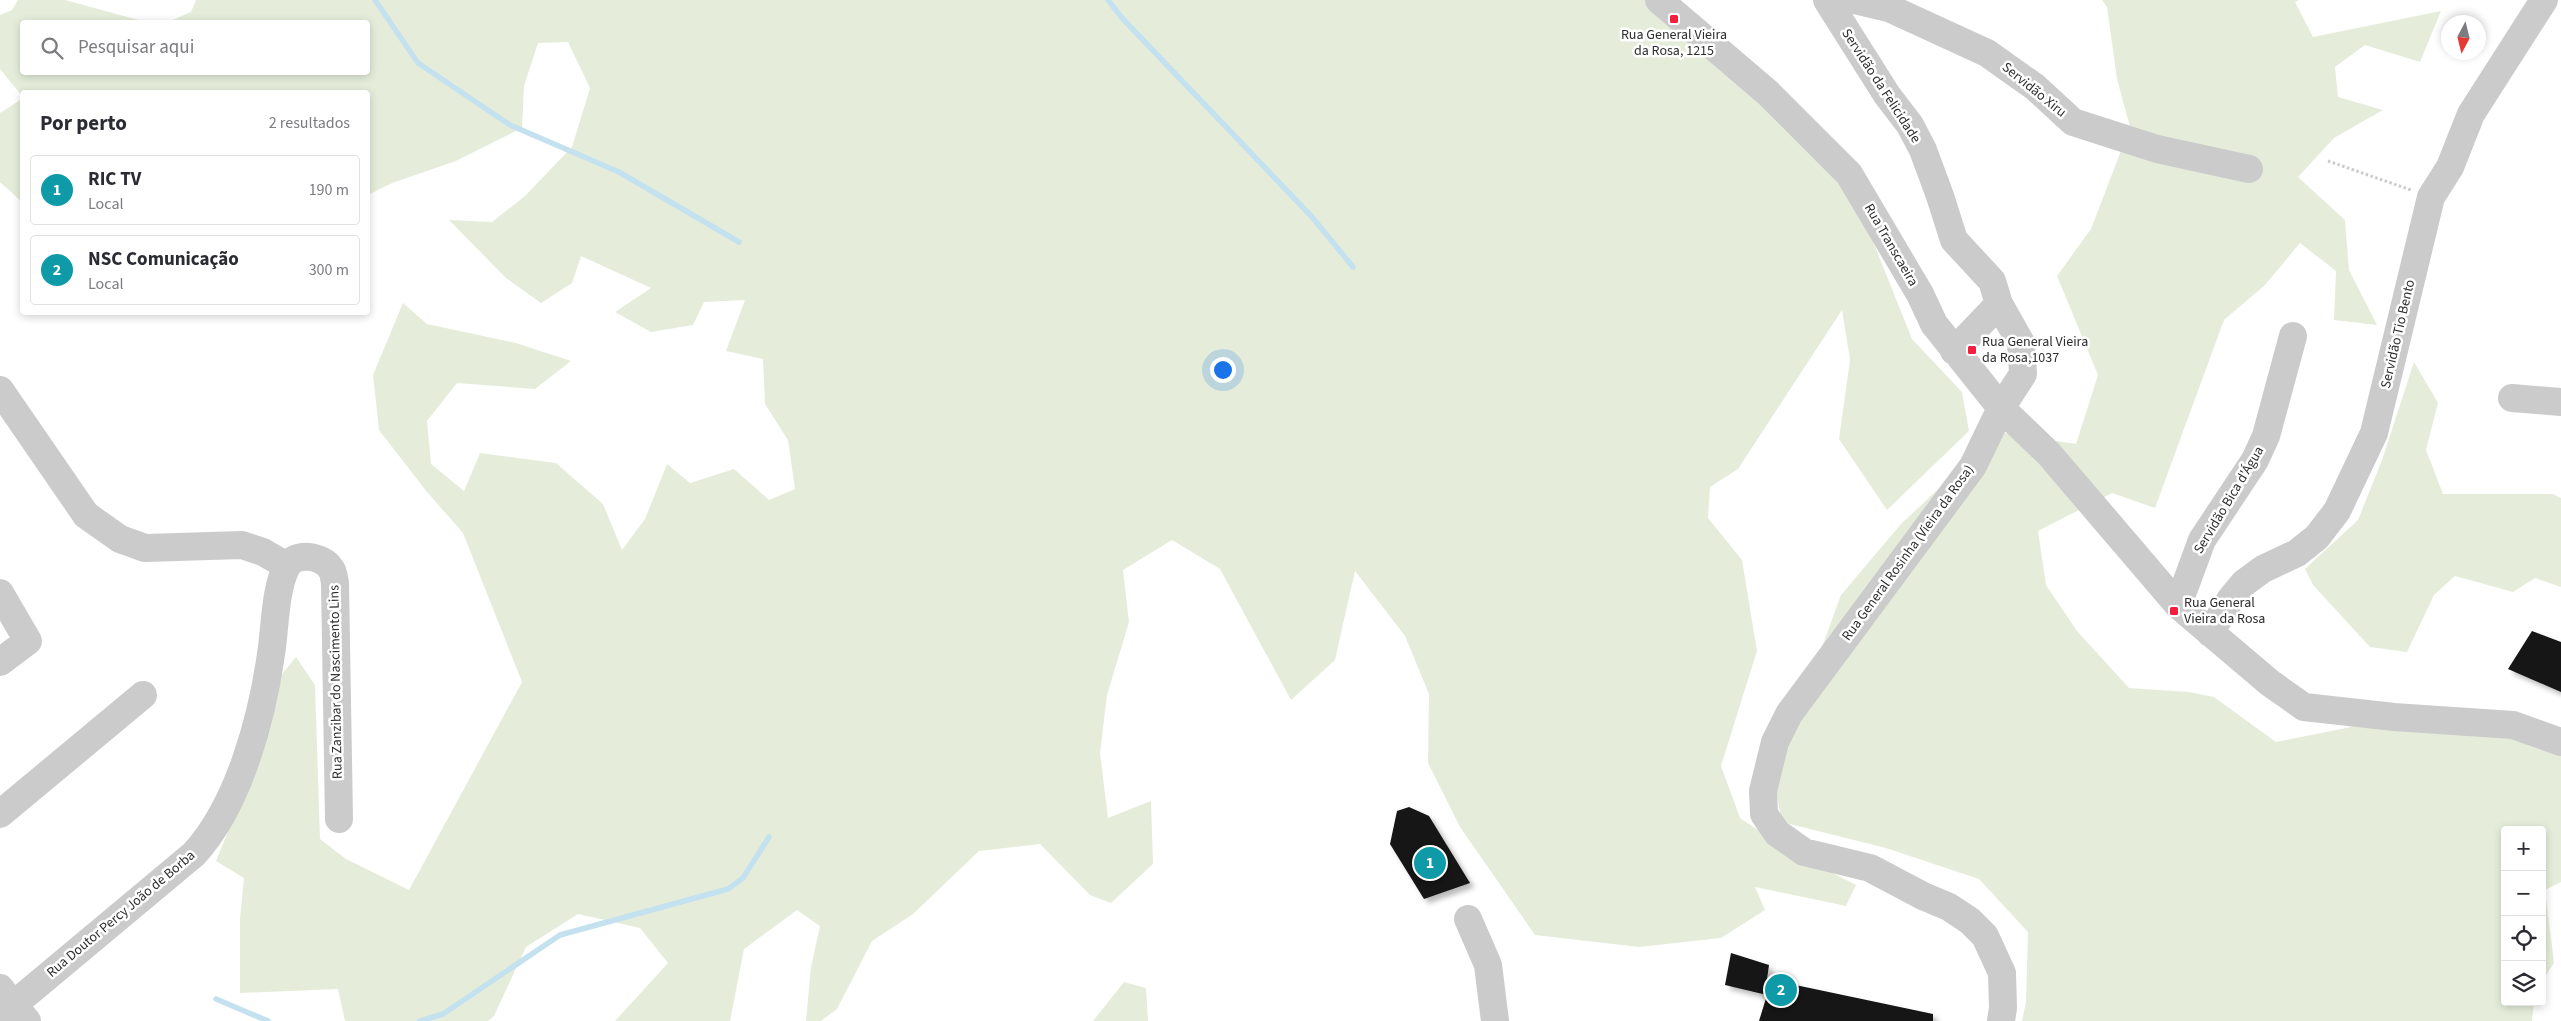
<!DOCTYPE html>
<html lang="pt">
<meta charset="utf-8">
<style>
body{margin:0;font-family:"Source Sans 3",sans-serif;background:#f2f2f3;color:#2b2b33}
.controls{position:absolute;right:15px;bottom:15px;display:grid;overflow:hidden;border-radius:5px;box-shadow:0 2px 8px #0003}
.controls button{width:45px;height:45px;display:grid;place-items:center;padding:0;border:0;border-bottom:1px solid #e1e1e2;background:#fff;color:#2b2b33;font:25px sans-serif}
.compass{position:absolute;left:2441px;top:15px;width:45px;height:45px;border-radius:50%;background:#fff;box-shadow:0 2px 8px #0003;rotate:187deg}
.you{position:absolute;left:1222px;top:369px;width:18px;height:18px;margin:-12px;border:4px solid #fff;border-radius:50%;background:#1a73e8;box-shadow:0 0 0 8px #1a73e833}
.badge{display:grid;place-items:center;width:32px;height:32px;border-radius:50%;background:#111827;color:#fff;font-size:16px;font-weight:700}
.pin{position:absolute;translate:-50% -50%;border:2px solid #fff;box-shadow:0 1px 5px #0006}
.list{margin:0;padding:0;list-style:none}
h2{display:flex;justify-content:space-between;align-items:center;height:65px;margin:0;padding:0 20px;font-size:21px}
h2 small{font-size:16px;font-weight:400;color:#7c7c81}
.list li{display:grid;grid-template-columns:32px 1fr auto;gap:15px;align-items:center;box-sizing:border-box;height:70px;margin:0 10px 10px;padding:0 10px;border:1px solid #e1e1e2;border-radius:5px}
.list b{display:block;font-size:19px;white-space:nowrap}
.list p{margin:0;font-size:16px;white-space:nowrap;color:#7c7c81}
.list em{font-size:16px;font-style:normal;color:#7c7c81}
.icon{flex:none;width:28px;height:28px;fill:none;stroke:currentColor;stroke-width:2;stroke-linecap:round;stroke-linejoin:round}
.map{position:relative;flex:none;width:2561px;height:1021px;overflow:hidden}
.search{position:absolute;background:#fff;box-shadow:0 2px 8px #0003;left:20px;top:20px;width:350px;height:55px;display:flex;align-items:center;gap:12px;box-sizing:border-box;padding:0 18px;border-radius:5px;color:#7c7c81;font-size:19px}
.panel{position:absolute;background:#fff;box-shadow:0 2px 8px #0003;left:20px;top:90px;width:350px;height:225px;border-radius:5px}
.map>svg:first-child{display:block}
.green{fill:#e5edda}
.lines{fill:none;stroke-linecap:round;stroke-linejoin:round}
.stream{stroke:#c4e1ef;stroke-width:5.5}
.building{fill:#151515;filter:url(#shadow)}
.path{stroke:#cbcbcb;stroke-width:3;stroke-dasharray:2.5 2.5;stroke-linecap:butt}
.minor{stroke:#cbcbcb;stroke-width:28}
.poi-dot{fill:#f61e3d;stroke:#fff;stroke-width:2}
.labels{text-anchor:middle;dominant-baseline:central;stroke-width:5;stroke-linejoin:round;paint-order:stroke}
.poi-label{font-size:14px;fill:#2e2e2e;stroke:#fff;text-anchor:start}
.street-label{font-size:14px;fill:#2e2e2e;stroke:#fff}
</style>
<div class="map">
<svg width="2561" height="1021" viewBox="0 0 2561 1021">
<defs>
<filter id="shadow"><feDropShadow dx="4.5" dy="4.5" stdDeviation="2.5" flood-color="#0004"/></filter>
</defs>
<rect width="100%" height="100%" fill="#fff"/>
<path class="green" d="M18,0h47l81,22h-124v50h346v-50h-200l23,-10 5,-12h1455l182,172 37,62 42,105 50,53 7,39 -82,79 -48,-71 11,-79 -8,-50 -104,159 -28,18 -2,31 34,42 15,91 -36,115 19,52 51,34 65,33 -10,21 -91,-19 10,23 -44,28 -82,9 -104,-12 -75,-108 -32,-64 1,-69 -24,-58 -50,-65 -20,89 -44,40 -71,-131 -48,-29 -49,30 6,52 -22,73 -7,58 8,65 43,-17 2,63 -42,39 -21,-8 -50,-51 -61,7 -66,63 -41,27 -35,68 -16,12h-15l5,-54 9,-41 -23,-16 -53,39 -14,72h-115l53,-58 -28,-35 -62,-14 -52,33 -32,69 -6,5h-143l-7,-32 -98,4v-75l4,-40 -28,-17 49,-120 13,-62 18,-22 19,28 5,154 26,20 63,31 113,-208 -59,-149 -36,-41 -48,-62 -6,-55 30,-72 24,21 89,19 55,18 -36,28 -78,-6 -30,38 4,43 33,27 16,-38 76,10 47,41 19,46 23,-31 22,-55 23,19 44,-14 35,31 26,-11 -7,-49 -23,-36 -2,-45 -37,-8 19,-51 -41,2 -11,23 -42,7 -36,-20 36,-24 -70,-32 -9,27 -31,20 -35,-25 -57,-58 43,2 33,-26 47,-49 18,-59 -22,-46 -30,1 -14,43 -2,42 -66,33 -64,22 -24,12v-103h-346v4l-22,-27v-54l12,-5z
M2102,0h197l-4,2 18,35 128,-26 -21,51 -55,-17 -30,22 3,30 45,13 -49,28 -36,39 47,43 4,50 28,55 -43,-5 2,-49 -36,-28 -35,42 -41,35 -69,188 -43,-15 -74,38 8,54 31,46 52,57 60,4 25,5 62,45 85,-17 110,5 90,19v133l-16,8 9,73 -12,18v-151h-37v172h29l-2,19h-510l4,-19 2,-70 -49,-53 -93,-31 -104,-26 -10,-52 25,-55 44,-120 60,-71 98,-92 77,12 22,-69 -41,-99 34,-47 39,-102 -13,-48 -10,-72z
M22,99v103l-22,-20v-69z
M2414,362l24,41 -12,47 17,44h110l8,4v89l-26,-9 -22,14 -58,-16 -21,19 -27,57 -37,-5 -57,-62 -8,-16 53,-49 24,-60z
M1124,982l22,6 2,33h-55z"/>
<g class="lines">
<path class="stream" d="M375,0l43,63 92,62 109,47 120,70
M1108,0l14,18 190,199 41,50
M216,999l52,22
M420,1021l23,-7 117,-79 168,-46 15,-11 26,-41"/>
</g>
<path class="building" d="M2532,631l29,11v50l-53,-23z
M1409,807l20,9 41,67 -46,16 -34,-55 7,-33z
M1731,953l38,12 -2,14 166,35v7h-174l8,-26 -42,-10z"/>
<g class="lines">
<path class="path" d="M2328,161l83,29"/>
<path class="minor" d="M1659,0l109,93 81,81 71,120 14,30 67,84 48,46 129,151 92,78 34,24 90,10 119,8 48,17
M1827,0l60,95 23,30 13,25 17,46 14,44 38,41 7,23 -45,47
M1855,0l34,8 98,45 48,34 38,35 84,27 92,20
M1999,304l22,39 2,31 -22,34 -28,58 -184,248 -14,28 -12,49 1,23 13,19 27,19 66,16 53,28 26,11 21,14 15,15 17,37 1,35 -2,13
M0,390l86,125 34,24 25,9 97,-3 21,7 24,14
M2512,398l49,4
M0,593l28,48 -28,21
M2178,605l24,-65 53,-80 11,-24 27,-100
M2210,633l20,-33 14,-17 19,-14 34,-16 20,-16 20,-26 37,-78 57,-236 19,-30 21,-53 73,-114
M0,814l143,-119
M1468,919l20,46 7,56
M0,988l27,33
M0,1016l194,-162c45,-49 68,-136 77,-200 4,-25 4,-64 15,-86 8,-17 36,-13 45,1 3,4 3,10 4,14l4,236"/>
</g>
<g class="poi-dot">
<rect x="1669" y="14" width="10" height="10" rx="2.5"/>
<rect x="1967" y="345" width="10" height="10" rx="2.5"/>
<rect x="2169" y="606" width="10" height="10" rx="2.5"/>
</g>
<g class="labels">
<g class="poi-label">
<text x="1674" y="35" text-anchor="middle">Rua General Vieira<tspan x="1674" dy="16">da Rosa, 1215</tspan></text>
<text x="1982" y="342">Rua General Vieira<tspan x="1982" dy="16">da Rosa,1037</tspan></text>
<text x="2184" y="603">Rua General<tspan x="2184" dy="16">Vieira da Rosa</tspan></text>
</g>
<g class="street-label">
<text transform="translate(1881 86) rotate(57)">Servidão da Felicidade</text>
<text transform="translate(2034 90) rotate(39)">Servidão Xiru</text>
<text transform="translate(1891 245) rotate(60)">Rua Transcaeira</text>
<text transform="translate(2398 334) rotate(-77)">Servidão Tio Bento</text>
<text transform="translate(2229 500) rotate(-59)">Servidão Bica d'Água</text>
<text transform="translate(1908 553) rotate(-54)">Rua General Rosinha (Vieira da Rosa)</text>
<text transform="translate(336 682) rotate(-91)">Rua Zanzibar do Nascimento Lins</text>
<text transform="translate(121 914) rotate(-40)">Rua Doutor Percy João de Borba</text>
</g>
</g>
</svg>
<div class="controls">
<button>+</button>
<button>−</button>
<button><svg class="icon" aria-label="locate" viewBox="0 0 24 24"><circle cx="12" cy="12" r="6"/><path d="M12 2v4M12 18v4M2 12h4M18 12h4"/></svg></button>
<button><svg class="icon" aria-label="layers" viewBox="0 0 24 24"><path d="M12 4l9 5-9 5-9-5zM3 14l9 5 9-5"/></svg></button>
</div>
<svg class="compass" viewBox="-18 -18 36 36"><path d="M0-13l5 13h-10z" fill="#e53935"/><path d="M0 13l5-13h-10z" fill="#7c7c81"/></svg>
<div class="you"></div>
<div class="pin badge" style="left:1430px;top:863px;background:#0f9aa8">1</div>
<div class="pin badge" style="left:1781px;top:990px;background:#0f9aa8">2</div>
<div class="search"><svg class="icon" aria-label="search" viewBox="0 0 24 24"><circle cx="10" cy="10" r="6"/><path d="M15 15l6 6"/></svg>Pesquisar aqui</div>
<section class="panel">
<h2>Por perto<small>2 resultados</small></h2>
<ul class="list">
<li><span class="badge" style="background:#0f9aa8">1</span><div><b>RIC TV</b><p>Local</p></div><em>190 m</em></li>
<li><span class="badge" style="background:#0f9aa8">2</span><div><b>NSC Comunicação</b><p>Local</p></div><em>300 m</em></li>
</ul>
</section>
</div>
